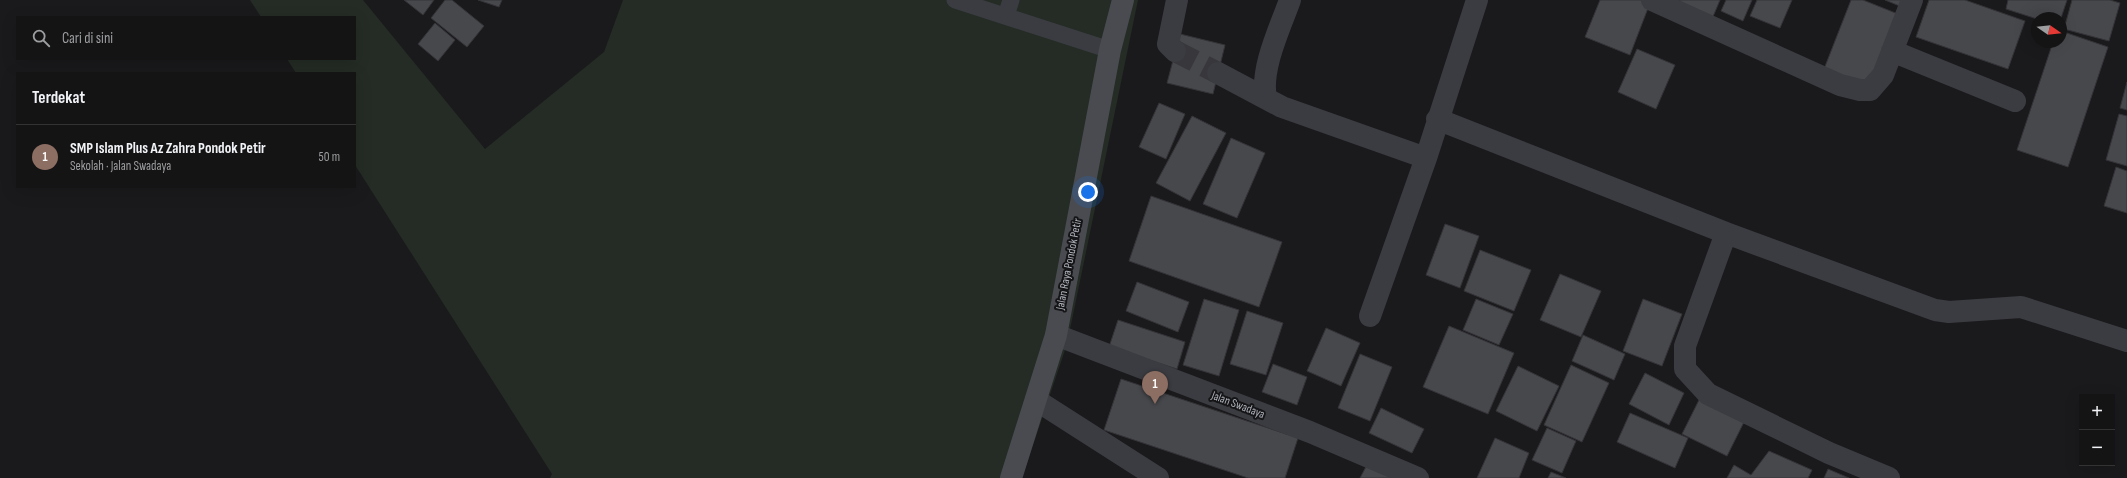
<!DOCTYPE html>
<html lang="id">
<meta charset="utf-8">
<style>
body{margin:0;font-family:"Sofia Sans Condensed",sans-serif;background:#212122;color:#f1f3f6}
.controls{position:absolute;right:12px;bottom:12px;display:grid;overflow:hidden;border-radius:0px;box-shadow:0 4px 16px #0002}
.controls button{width:36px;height:36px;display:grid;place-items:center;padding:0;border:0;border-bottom:1px solid #333334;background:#141415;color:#f1f3f6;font:20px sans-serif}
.compass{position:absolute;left:2031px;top:12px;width:36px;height:36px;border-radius:50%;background:#141415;box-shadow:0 4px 16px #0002;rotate:104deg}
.you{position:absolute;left:1088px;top:192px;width:14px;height:14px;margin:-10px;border:3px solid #fff;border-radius:50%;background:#1a73e8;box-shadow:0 0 0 6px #1a73e833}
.badge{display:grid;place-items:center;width:26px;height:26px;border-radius:50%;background:#b45309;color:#fff;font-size:13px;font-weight:700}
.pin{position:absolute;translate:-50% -33px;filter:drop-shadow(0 1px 2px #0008)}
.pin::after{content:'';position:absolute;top:21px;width:14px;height:12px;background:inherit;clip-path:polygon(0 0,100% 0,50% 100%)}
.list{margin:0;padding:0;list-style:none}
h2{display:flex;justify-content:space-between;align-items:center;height:52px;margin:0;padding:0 16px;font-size:17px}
h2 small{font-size:13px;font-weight:400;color:#9d9ea0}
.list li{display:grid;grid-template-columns:26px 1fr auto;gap:12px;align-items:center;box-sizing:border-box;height:64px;padding:0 16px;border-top:1px solid #333334}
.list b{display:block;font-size:15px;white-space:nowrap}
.list p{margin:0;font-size:13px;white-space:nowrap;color:#9d9ea0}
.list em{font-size:13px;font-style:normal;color:#9d9ea0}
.icon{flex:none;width:22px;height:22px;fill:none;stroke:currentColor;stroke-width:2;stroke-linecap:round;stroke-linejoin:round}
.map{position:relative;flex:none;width:2127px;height:478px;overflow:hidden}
.search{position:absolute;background:#141415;box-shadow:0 4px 16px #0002;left:16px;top:16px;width:340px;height:44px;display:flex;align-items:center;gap:10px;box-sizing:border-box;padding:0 14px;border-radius:0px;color:#9d9ea0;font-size:15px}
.panel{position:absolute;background:#141415;box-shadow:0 4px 16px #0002;left:16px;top:72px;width:340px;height:116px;border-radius:0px}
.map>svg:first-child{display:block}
.green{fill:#242c25}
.building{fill:#47484c;stroke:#343438}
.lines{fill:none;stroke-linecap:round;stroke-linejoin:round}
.street-tunnel{stroke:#38383c;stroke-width:22;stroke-dasharray:22 11;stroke-linecap:butt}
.lane{stroke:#3b3c41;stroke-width:17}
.street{stroke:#3b3c41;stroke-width:22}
.secondary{stroke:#494b50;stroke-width:22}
.labels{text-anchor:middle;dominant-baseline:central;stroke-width:4;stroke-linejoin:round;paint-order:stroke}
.street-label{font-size:12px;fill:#aeb2ba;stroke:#151517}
</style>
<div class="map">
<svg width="2127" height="478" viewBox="0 0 2127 478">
<rect width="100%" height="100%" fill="#1a1a1c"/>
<path class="green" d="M250,0h113l122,149 119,-97 19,-52h515l-71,344 -45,134h-472l2,-4 -197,-309v-92h-59l-9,-14h68v-42h-94z"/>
<path class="building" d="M404,0h30l-11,15z
M445,0h7l32,26 -17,21 -36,-29z
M478,0h24l-3,7z
M1600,0h41l9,3 -20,52 -45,-18z
M1680,0h40l-8,19 -34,-15z
M1726,0h26l-9,21 -22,-10z
M1757,0h35l-12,28 -30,-12z
M1851,0h12l35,14 -29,73 -45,-18z
M1885,0h19l-2,7z
M1929,0h36l60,21 -17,48 -92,-32z
M2008,0h59l-6,18 -24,1 -31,-10z
M2072,0h38l10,3 -11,38 -45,-12z
M435,23l20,17 -17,21 -20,-17z
M2061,31l47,16 -40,120 -51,-17 36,-108h8z
M1180,34l45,11 -12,49 -46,-11z
M1637,49l38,16 -19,44 -38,-17z
M2127,82v28l-7,-2z
M1159,103l26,11 -19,45 -27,-12z
M2119,114l8,2v50l-21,-6z
M1192,116l34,17 -36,68 -34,-18z
M1231,138l34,15 -28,65 -34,-14z
M2116,167l11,4v42l-23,-7z
M1151,196l131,46 -23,65 -130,-46z
M1445,224l34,12 -19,52 -34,-13z
M1480,250l51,20 -17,41 -50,-20z
M1560,274l41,17 -20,46 -41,-17z
M1137,282l52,20 -11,30 -52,-21z
M1204,299l35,11 -20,66 -36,-11z
M1476,299l37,15 -14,31 -36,-15z
M1643,299l39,15 -20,52 -39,-15z
M1247,311l36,12 -17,52 -36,-11z
M1118,320l67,22 -8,27 -68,-22z
M1449,326l65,27 -26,61 -65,-27z
M1326,328l34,15 -19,43 -34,-15z
M1583,335l42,19 -11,26 -42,-19z
M1360,354l32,13 -22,54 -32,-13z
M1273,364l34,13 -10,28 -35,-13z
M1571,365l38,18 -27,59 -38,-17z
M1518,366l41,20 -22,45 -41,-20z
M1645,373l39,20 -15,32 -40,-21z
M1121,379l177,59 -13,40h-37l-144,-48z
M1700,398l45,22 -18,36 -45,-22z
M1381,408l43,21 -12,24 -43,-20z
M1630,413l58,25 -13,30 -58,-26z
M1547,428l29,13 -14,32 -30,-13z
M1495,438l34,15 -10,25h-42z
M1769,451l43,19 -4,8h-81l7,-13 17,10z
M1368,463l28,15h-36z
M1828,469l21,9h-25z
M1551,472l15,6h-18z"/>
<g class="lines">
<path class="street-tunnel" d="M1175,51l43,22"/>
<path class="lane" d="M955,0l155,50
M1006,16l5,-16"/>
<path class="street" d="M1652,0l188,85 20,5h10l13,-15 29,-75
M1175,51l-7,-7 9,-44
M1892,51l123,50
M1218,73l64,34 144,51
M1266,98c-6,-29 14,-70 24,-98
M1437,119l289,114 209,77 14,2 72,-5 106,34
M1726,233l-41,113v23l23,25 121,59 60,25
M1370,316l56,-158 51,-158
M1056,335l254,97 108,46
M1036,400l122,78"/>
<path class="secondary" d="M1011,478l45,-143 54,-285 13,-50"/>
</g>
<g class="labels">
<g class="street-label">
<text transform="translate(1069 264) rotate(-79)">Jalan Raya Pondok Petir</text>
<text transform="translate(1238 405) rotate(21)">Jalan Swadaya</text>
</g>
</g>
</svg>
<div class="controls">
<button>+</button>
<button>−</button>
</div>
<svg class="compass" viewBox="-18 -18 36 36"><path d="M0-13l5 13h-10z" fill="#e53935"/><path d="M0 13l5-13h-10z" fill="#9d9ea0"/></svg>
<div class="you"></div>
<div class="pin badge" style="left:1155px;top:404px;background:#8d6e63">1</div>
<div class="search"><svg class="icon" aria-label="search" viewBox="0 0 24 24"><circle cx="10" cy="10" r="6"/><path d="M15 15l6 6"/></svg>Cari di sini</div>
<section class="panel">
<h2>Terdekat<small></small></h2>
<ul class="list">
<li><span class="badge" style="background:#8d6e63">1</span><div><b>SMP Islam Plus Az Zahra Pondok Petir</b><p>Sekolah · Jalan Swadaya</p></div><em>50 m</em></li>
</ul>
</section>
</div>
